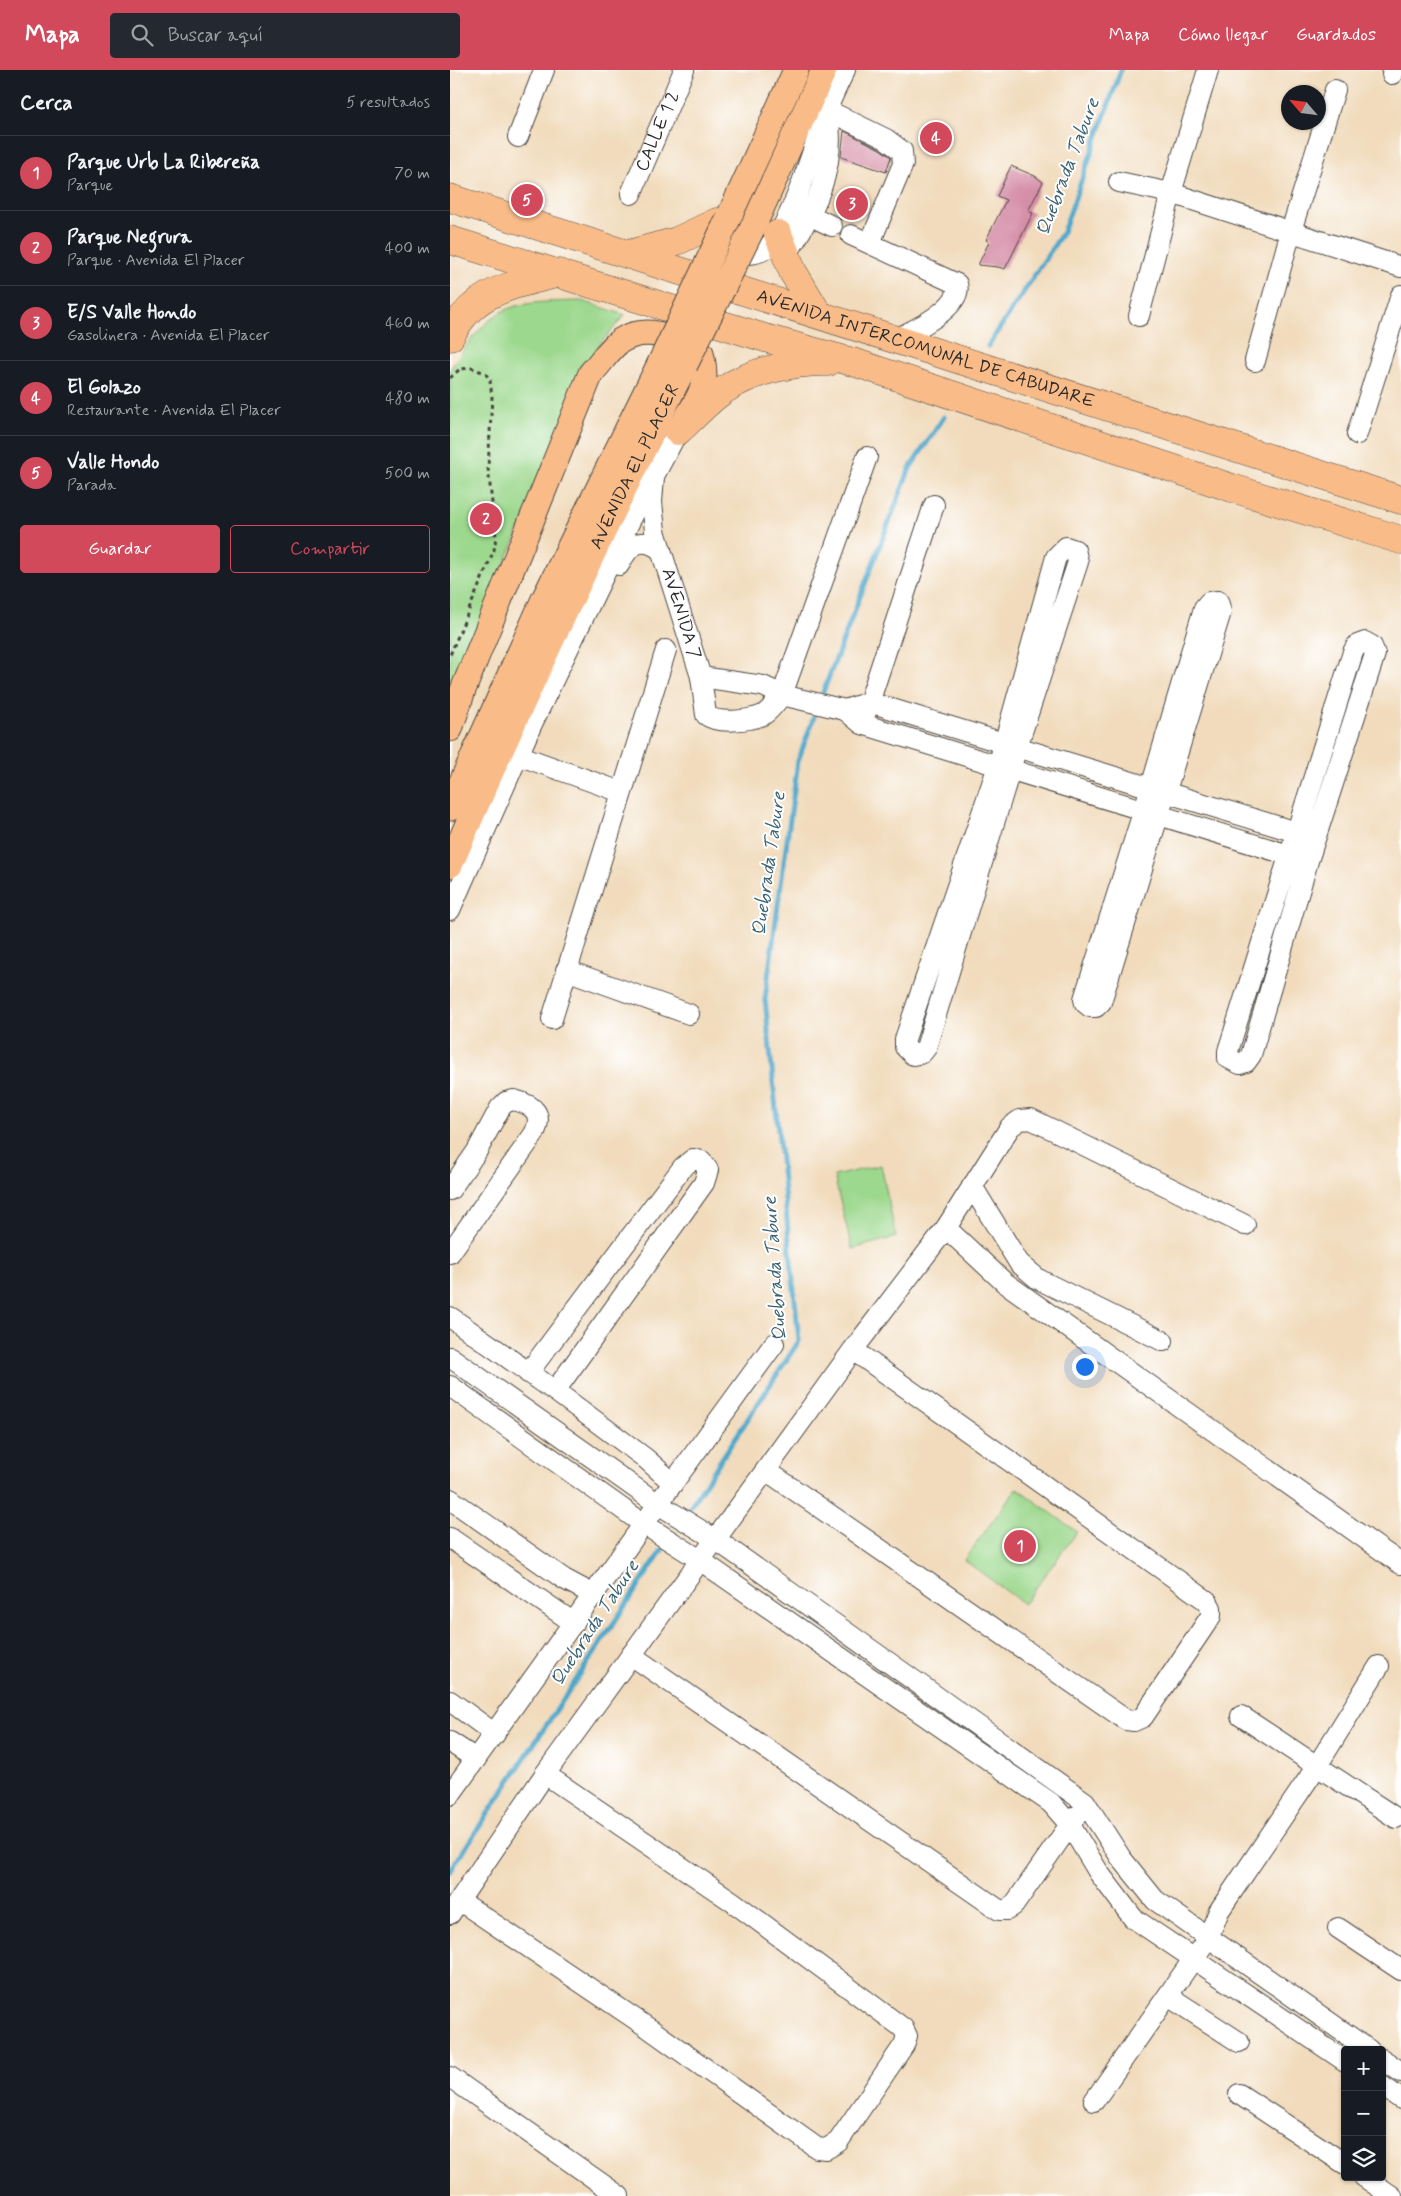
<!DOCTYPE html>
<html lang="es">
<meta charset="utf-8">
<style>
body{margin:0;font-family:Mynerve,sans-serif;background:#242831;color:#f1f3f6}
.controls{position:absolute;right:15px;bottom:15px;display:grid;overflow:hidden;border-radius:5px;box-shadow:0 1px 4px #0004}
.controls button{width:45px;height:45px;display:grid;place-items:center;padding:0;border:0;border-bottom:1px solid #363941;background:#171b24;color:#f1f3f6;font:25px sans-serif}
.compass{position:absolute;left:831px;top:15px;width:45px;height:45px;border-radius:50%;background:#171b24;box-shadow:0 1px 4px #0004;rotate:298deg}
.you{position:absolute;left:634px;top:1296px;width:18px;height:18px;margin:-12px;border:4px solid #fff;border-radius:50%;background:#1a73e8;box-shadow:0 0 0 8px #1a73e833}
.badge{display:grid;place-items:center;width:32px;height:32px;border-radius:50%;background:#d1495b;color:#fff;font-size:16px;font-weight:700}
.pin{position:absolute;translate:-50% -50%;border:2px solid #fff;box-shadow:0 1px 5px #0006}
.list{margin:0;padding:0;list-style:none}
h2{display:flex;justify-content:space-between;align-items:center;height:65px;margin:0;padding:0 20px;font-size:21px}
h2 small{font-size:16px;font-weight:400;color:#9ea1a6}
.list li{display:grid;grid-template-columns:32px 1fr auto;gap:15px;align-items:center;box-sizing:border-box;height:75px;padding:0 20px;border-top:1px solid #363941}
.list b{display:block;font-size:19px;white-space:nowrap}
.list p{margin:0;font-size:16px;white-space:nowrap;color:#9ea1a6}
.list em{font-size:16px;font-style:normal;color:#9ea1a6}
.actions{display:flex;gap:10px;padding:15px 20px}
.actions a{flex:1;padding:11px 0;border:1px solid #d1495b;border-radius:5px;text-align:center;font-size:18px;color:#d1495b}
.actions .main{background:#d1495b;color:#fff}
.icon{flex:none;width:28px;height:28px;fill:none;stroke:currentColor;stroke-width:2;stroke-linecap:round;stroke-linejoin:round}
.map{position:relative;flex:none;width:951px;height:2126px;overflow:hidden}
header{display:flex;align-items:center;gap:30px;box-sizing:border-box;height:70px;padding:0 25px;background:#d1495b;color:#fff}
header strong{font-size:24px}
nav{display:flex;gap:28px;margin-inline-start:auto;font-size:18px}
.search{width:350px;height:45px;background:#242831;display:flex;align-items:center;gap:12px;box-sizing:border-box;padding:0 18px;border-radius:5px;color:#9ea1a6;font-size:19px}
main{display:flex}
aside{flex:1;background:#171b24}
.map>svg:first-child{display:block}
.green{fill:#9cd88d;stroke:#64825c}
.lines{fill:none;stroke-linecap:round;stroke-linejoin:round}
.stream{stroke:#4ea7cb;stroke-width:5}
.building{fill:#d58ea7}
.minor-casing{stroke:#494541;stroke-width:22}
.major-casing{stroke:#494541;stroke-width:27}
.highway-casing{stroke:#494541;stroke-width:29}
.path{stroke:#494541;stroke-width:3;stroke-dasharray:4 4;stroke-linecap:butt}
.minor{stroke:#fff;stroke-width:20}
.major{stroke:#f9bc89;stroke-width:25}
.highway{stroke:#f9bc89;stroke-width:28}
.major-bridge-casing{stroke:#494541;stroke-width:27;stroke-linecap:butt}
.major-bridge{stroke:#f9bc89;stroke-width:25}
.labels{text-anchor:middle;dominant-baseline:central;stroke-width:4;stroke-linejoin:round;paint-order:stroke}
.street-label{font-size:18px;fill:#2b2b2b;stroke:#fff}
.water-label{font-size:19px;font-style:italic;fill:#3b6373;stroke:#fff}
</style>
<header>
<strong>Mapa</strong>
<div class="search"><svg class="icon" aria-label="search" viewBox="0 0 24 24"><circle cx="10" cy="10" r="6"/><path d="M15 15l6 6"/></svg>Buscar aquí</div>
<nav><a>Mapa</a><a>Cómo llegar</a><a>Guardados</a></nav>
</header>
<main>
<aside>
<h2>Cerca<small>5 resultados</small></h2>
<ul class="list">
<li><span class="badge">1</span><div><b>Parque Urb La Ribereña</b><p>Parque</p></div><em>70 m</em></li>
<li><span class="badge">2</span><div><b>Parque Negrura</b><p>Parque · Avenida El Placer</p></div><em>400 m</em></li>
<li><span class="badge">3</span><div><b>E/S Valle Hondo</b><p>Gasolinera · Avenida El Placer</p></div><em>460 m</em></li>
<li><span class="badge">4</span><div><b>El Golazo</b><p>Restaurante · Avenida El Placer</p></div><em>480 m</em></li>
<li><span class="badge">5</span><div><b>Valle Hondo</b><p>Parada</p></div><em>500 m</em></li>
</ul>
<div class="actions"><a class="main">Guardar</a><a>Compartir</a></div>
</aside>
<div class="map">
<svg width="951" height="2126" viewBox="0 0 951 2126">
<rect width="100%" height="100%" fill="#fff"/>
<filter id="ink" filterUnits="userSpaceOnUse"><feTurbulence type="fractalNoise" baseFrequency=".02" numOctaves="2"/><feDisplacementMap in="SourceGraphic" scale="10" xChannelSelector="R" yChannelSelector="G"/><feConvolveMatrix kernelMatrix="1 2 1 2 8 2 1 2 1" color-interpolation-filters="sRGB"/></filter>
<filter id="wash" filterUnits="userSpaceOnUse"><feTurbulence type="fractalNoise" baseFrequency=".0096" numOctaves="4" result="noise"/><feDisplacementMap in="SourceGraphic" scale="20" xChannelSelector="R" yChannelSelector="G"/><feGaussianBlur stdDeviation="1.12" result="paint"/><feColorMatrix in="noise" values="0 0 0 0 0 0 0 0 0 0 0 0 0 0 0 0 0 1.4 0 .05"/><feComposite in="paint" operator="in"/></filter>
<g filter="url(#wash)">
<rect width="100%" height="100%" fill="#f1dbbc"/>
<path class="green" d="M132,231l43,14 -28,32 -147,345v-322c13,-20 32,-49 55,-60 23,-10 52,-8 77,-9z
M431,1095l15,72 -44,12 -18,-73z
M567,1418l60,44 -53,72 -60,-44z"/>
<g class="lines">
<path class="stream" d="M538,276l75,-114 58,-162
M373,622l87,-224 34,-51
M234,1446l115,-175 -34,-342 33,-238 16,-44
M0,1801l216,-327"/>
</g>
<g id="blocks">
<path class="building" d="M394,61l36,18 11,8 -5,15 -45,-15z
M561,96l24,10 8,6 -15,29 5,2 -28,56 -7,-2 -20,-2 11,-23 -3,-2 20,-40 -9,-4z"/>
</g>
</g>
<g filter="url(#ink)">
<use href="#blocks" fill-opacity="0" stroke="#494541" stroke-width="1"/>
<g class="lines">
<g class="minor-casing">
<g id="minor">
<path d="M942,4l1,-4"/>
<path d="M377,40l59,29 16,12 1,13 -33,79"/>
<path d="M68,67l26,-67"/>
<path d="M669,112l52,11 230,74"/>
<path id="s1" d="M181,124l53,-124"/>
<path d="M361,146l21,10"/>
<path d="M401,165l106,49c7,23 -46,48 -62,55"/>
<path d="M279,179c11,6 25,7 36,0 25,-16 50,-107 61,-137 5,-14 12,-28 19,-42"/>
<path d="M336,186c28,-46 51,-86 42,-141"/>
<path d="M689,246l32,-123 37,-123"/>
<path d="M805,291l36,-130 44,-141"/>
<path d="M907,364l44,-139"/>
<path id="s2" d="M204,407l-2,25 3,29 46,146 5,38c11,9 43,6 57,0 7,-4 14,-14 19,-20l85,-238"/>
<path d="M616,477l9,3 3,12 -61,185 -91,301 -4,5 -9,2 -8,-8v-8l93,-273 58,-209z"/>
<path d="M169,495c10,-20 21,-30 42,-15"/>
<path d="M768,531l3,11 -120,390 -5,5h-6l-5,-4 -1,-4 67,-212 53,-179 5,-6z"/>
<path d="M915,572l7,4 3,8 -67,207 -57,194 -5,7 -6,2 -12,-6v-7l125,-399 4,-7z"/>
<path d="M251,607l62,9 19,9 63,15 17,14 440,135"/>
<path d="M395,640l24,-8 440,134"/>
<path d="M415,645l69,-210"/>
<path d="M68,685l103,37"/>
<path d="M0,840l81,-184 100,-207 47,-88"/>
<path d="M116,900l123,44"/>
<path d="M102,949l114,-369"/>
<path d="M522,1116l47,77 19,16 125,62"/>
<path d="M0,1120l27,-39 23,-43 6,-6 8,-2c20,5 30,14 20,34l-84,119"/>
<path d="M496,1158l58,54 397,282"/>
<path d="M0,1247l105,74 149,-208 4,-13 -6,-9 -9,-2 -10,8 -155,206"/>
<path d="M0,1287l208,147 57,35 370,263 36,56 34,42 214,150"/>
<path d="M0,1316l192,137 52,33 357,247 19,22 29,48 34,45 212,143"/>
<path d="M317,1401l359,249 8,1 9,-4 68,-101v-8l-4,-7 -354,-251"/>
<path d="M223,1413l101,-139"/>
<path d="M0,1429l114,80 30,16"/>
<path d="M0,1468l124,85"/>
<path d="M181,1585l368,255h8l7,-5 62,-89"/>
<path d="M0,1631l45,33"/>
<path d="M791,1646l155,102"/>
<path d="M0,1672l26,17"/>
<path d="M0,1725l223,-312 -28,-25 -90,-67"/>
<path d="M10,1831l190,128 167,119 9,1 12,-7 66,-97 3,-9 -4,-8 -170,-126 -188,-128"/>
<path d="M0,1844l95,-140 308,-424 93,-122 64,-101 10,-7 11,-1 214,106"/>
<path d="M888,1858l63,42"/>
<path d="M718,1926l71,46"/>
<path d="M932,1989l19,13"/>
<path d="M0,2007l169,119"/>
<path d="M932,2016l19,13"/>
<path d="M789,2024l106,70"/>
<path d="M644,2031l114,-163 11,-27 98,-145 62,-100"/>
<path d="M914,2107l28,19"/>
</g>
</g>
<g class="major-casing">
<g id="major">
<path d="M278,149l68,-149"/>
<path d="M302,159l72,-159"/>
<path d="M0,659l13,-39 128,-317c9,-9 18,-24 29,-32 26,-17 58,-3 81,12 7,31 2,39 -15,66"/>
<path d="M0,738l94,-209 120,-244"/>
<path id="s3" d="M0,795c73,-169 153,-335 235,-500"/>
</g>
</g>
<g class="highway-casing">
<g id="highway">
<path id="s4" d="M0,128l951,302"/>
<path d="M328,164l15,38 25,42"/>
<path d="M0,170l315,98 91,25 376,125 169,52"/>
<path d="M179,184l48,-13 40,-19"/>
<path d="M0,267c24,-48 62,-51 109,-64"/>
<path d="M228,361c15,-13 29,-30 46,-41 27,-19 72,-29 104,-28"/>
</g>
</g>
<path class="path" d="M0,308l10,-9 12,-1 13,5 5,7 2,17 -4,71 8,69 -2,13 -44,105"/>
<use href="#minor" class="minor"/>
<use href="#major" class="major"/>
<use href="#highway" class="highway"/>
<g class="major-bridge-casing">
<path id="major-bridge" d="M214,285l64,-136
M235,295l67,-136"/>
</g>
<use href="#major-bridge" class="major-bridge"/>
</g>
</g>
<g class="labels">
<g class="street-label">
<text stroke="none"><textPath href="#s1" startOffset="68">CALLE 1 2</textPath></text>
<text stroke="none"><textPath href="#s4" startOffset="499">AVENIDA INTERCOMUNAL DE CABUDARE</textPath></text>
<text stroke="none"><textPath href="#s3" startOffset="439">AVENIDA EL PLACER</textPath></text>
<text stroke="none"><textPath href="#s2" startOffset="141">AVENIDA 7</textPath></text>
</g>
<g class="water-label">
<text transform="translate(618 97) rotate(-69)">Quebrada Tabure</text>
<text transform="translate(319 794) rotate(-82)">Quebrada Tabure</text>
<text transform="translate(325 1199) rotate(-94)">Quebrada Tabure</text>
<text transform="translate(145 1553) rotate(-57)">Quebrada Tabure</text>
</g>
</g>
</svg>
<div class="controls">
<button>+</button>
<button>−</button>
<button><svg class="icon" aria-label="layers" viewBox="0 0 24 24"><path d="M12 4l9 5-9 5-9-5zM3 14l9 5 9-5"/></svg></button>
</div>
<svg class="compass" viewBox="-18 -18 36 36"><path d="M0-13l5 13h-10z" fill="#e53935"/><path d="M0 13l5-13h-10z" fill="#9ea1a6"/></svg>
<div class="you"></div>
<div class="pin badge" style="left:570px;top:1476px">1</div>
<div class="pin badge" style="left:36px;top:449px">2</div>
<div class="pin badge" style="left:402px;top:134px">3</div>
<div class="pin badge" style="left:486px;top:68px">4</div>
<div class="pin badge" style="left:77px;top:130px">5</div>
</div>
</main>
